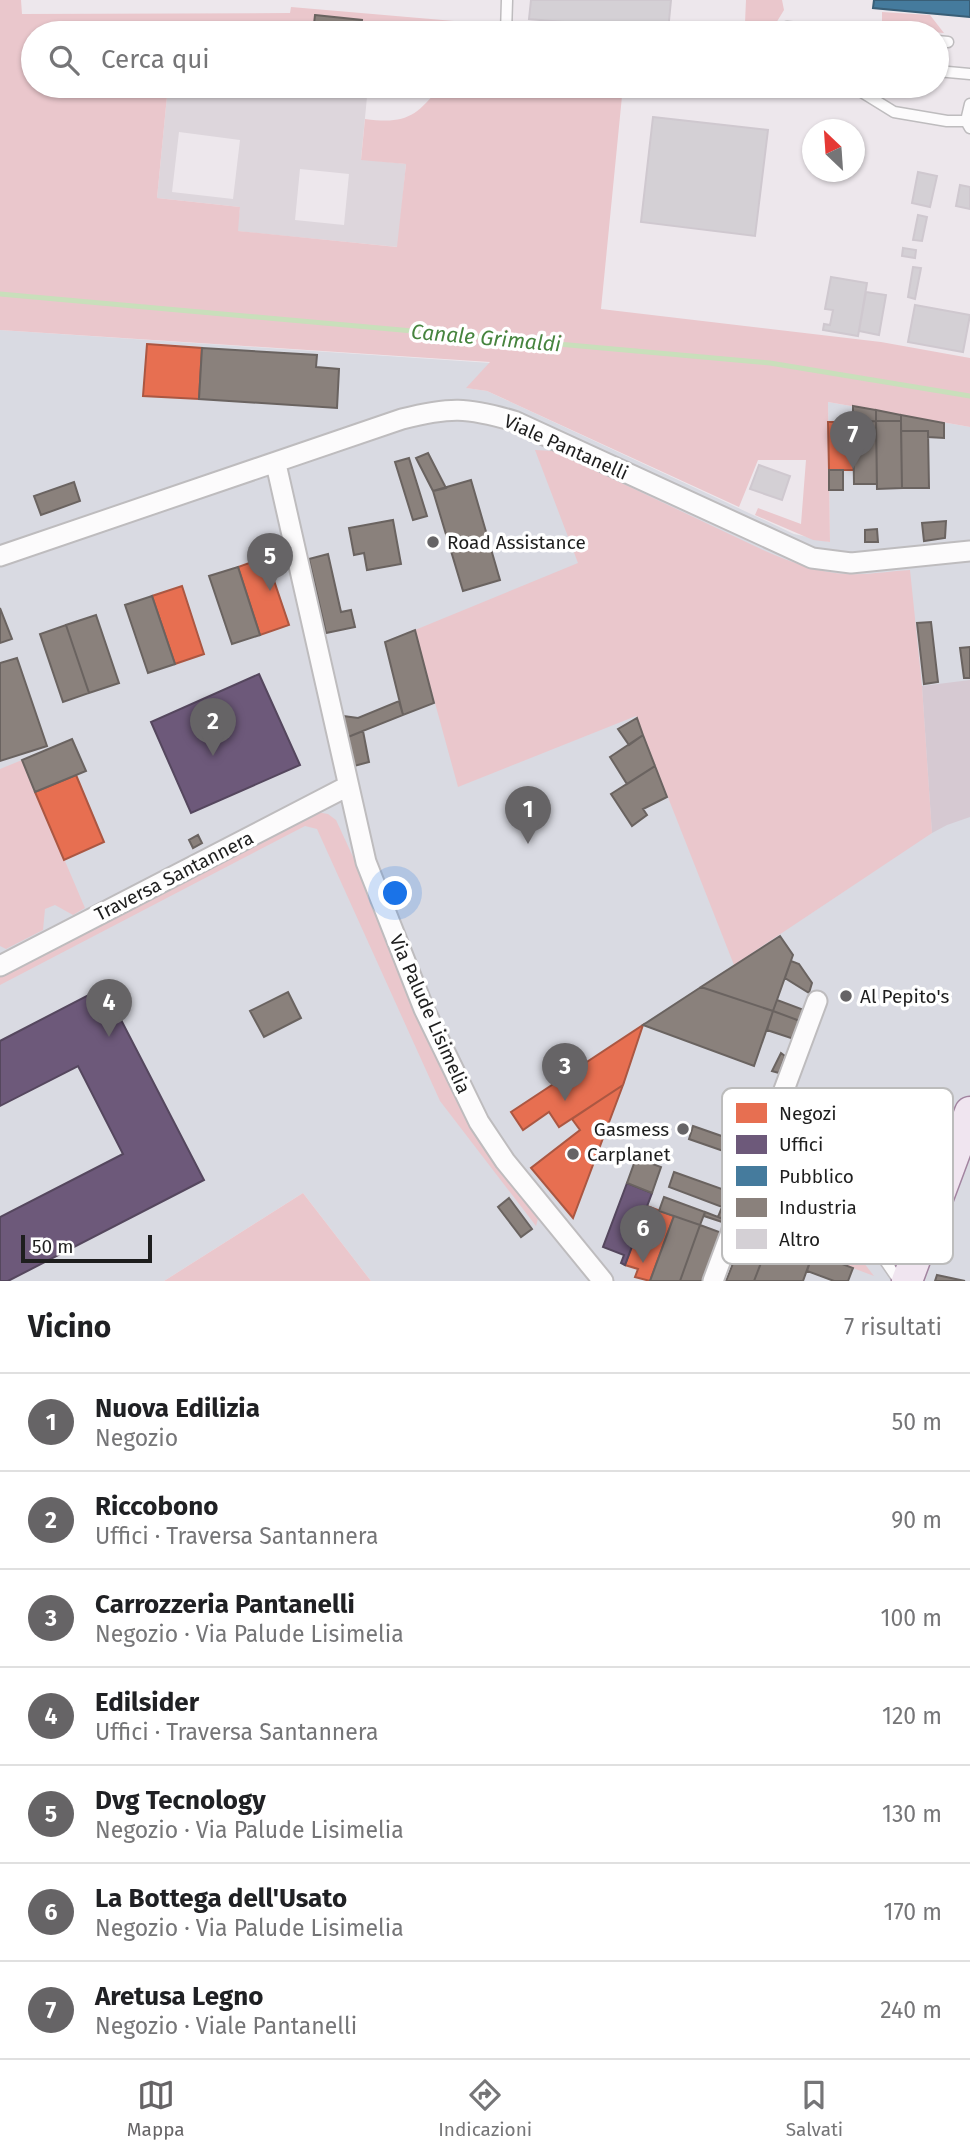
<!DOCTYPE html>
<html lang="it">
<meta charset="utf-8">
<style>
body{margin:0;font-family:"Fira Sans",sans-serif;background:#f2f2f2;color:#202124}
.compass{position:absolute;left:802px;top:119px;width:63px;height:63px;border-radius:50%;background:#fff;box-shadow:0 2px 5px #0004;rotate:335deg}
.scale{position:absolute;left:21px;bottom:18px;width:131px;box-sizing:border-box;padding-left:7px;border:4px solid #1e1e1e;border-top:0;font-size:19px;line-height:24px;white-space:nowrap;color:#1e1e1e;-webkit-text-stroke:5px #fff;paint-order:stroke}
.you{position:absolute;left:396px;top:894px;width:24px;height:24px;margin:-18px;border:5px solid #fff;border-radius:50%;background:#1a73e8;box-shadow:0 0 0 10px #1a73e833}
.badge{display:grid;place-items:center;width:46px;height:46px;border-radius:50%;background:#666466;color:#fff;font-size:23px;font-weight:700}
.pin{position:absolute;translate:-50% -58px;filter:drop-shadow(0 2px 4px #0008)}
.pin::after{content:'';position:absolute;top:37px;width:24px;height:21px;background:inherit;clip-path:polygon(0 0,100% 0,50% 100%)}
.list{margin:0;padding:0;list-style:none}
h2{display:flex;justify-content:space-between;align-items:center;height:91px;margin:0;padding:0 28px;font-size:30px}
h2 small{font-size:23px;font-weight:400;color:#757577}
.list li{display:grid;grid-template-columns:46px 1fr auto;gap:21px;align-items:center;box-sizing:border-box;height:98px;padding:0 28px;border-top:2px solid #e0e0e0}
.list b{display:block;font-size:26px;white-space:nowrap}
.list p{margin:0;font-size:23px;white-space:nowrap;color:#757577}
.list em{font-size:23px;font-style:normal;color:#757577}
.icon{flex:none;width:38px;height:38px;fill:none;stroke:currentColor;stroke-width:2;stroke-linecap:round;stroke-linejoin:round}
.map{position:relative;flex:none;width:970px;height:1281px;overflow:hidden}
.search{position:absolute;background:#fff;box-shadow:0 2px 5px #0004;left:21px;right:21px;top:21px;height:77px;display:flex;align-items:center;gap:18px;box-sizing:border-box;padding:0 24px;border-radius:38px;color:#757577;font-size:26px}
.sheet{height:777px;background:#fff}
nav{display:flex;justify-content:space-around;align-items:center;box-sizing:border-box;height:98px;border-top:2px solid #e0e0e0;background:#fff;font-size:19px;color:#757577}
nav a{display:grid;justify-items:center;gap:4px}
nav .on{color:#666466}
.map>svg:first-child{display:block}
.industrial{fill:#d9dae2}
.airport{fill:#ddd6dc;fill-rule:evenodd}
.construction{fill:#d6c9d2}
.grass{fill:#eac7cc}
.shops{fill:#e76f51;stroke:#ab5742;stroke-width:2}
.offices{fill:#6d597a;stroke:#55475e;stroke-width:2}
.public{fill:#457b9d;stroke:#395f77;stroke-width:2}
.industry{fill:#8a817c;stroke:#6a6360;stroke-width:2}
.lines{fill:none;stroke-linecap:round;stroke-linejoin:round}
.stream{stroke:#c9dfbb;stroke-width:5}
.building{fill:#d4d0d5;stroke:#cfc8cf;stroke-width:2}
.service-casing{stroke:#bebcbe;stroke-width:13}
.minor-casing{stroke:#bebcbe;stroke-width:23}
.primary-casing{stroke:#a284a0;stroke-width:33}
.service{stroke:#fcfbfc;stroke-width:10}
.minor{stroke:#fcfbfc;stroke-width:19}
.primary{stroke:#f0e5f0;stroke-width:30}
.poi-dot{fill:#666466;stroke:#fff;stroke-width:2.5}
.labels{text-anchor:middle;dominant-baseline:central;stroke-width:7;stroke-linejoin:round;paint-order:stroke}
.street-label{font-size:19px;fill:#1e1e1e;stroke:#fff}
.poi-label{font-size:19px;fill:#1e1e1e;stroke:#fff;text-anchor:start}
.water-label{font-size:21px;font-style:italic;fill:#46843e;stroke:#fff}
.key{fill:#fff;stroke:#bcbcbc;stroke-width:2}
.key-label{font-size:19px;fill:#1e1e1e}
</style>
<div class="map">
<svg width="970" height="1281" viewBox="0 0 970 1281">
<rect width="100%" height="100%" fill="#ede7ec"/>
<path class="industrial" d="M0,330l491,33 -24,25 20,3 307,143 36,8 -2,-140 142,25v854h-599l-68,-88 -139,88h-164z"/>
<path class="airport" d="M168,86h140v5l59,6 -6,62 45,5 -8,83 -161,-16 3,-24 -83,-9zM179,132l61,8 -7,59 -61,-7zM300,169l49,5 -5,51 -49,-5z"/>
<path class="construction" d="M970,680v137l-23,8 -15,8 -10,-147z"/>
<path class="grass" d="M0,0h21l1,14 268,-1 1,-6 198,17 -1,4 -22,5h-105l1,-13 -47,-4 -2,17h-280v53h135l-11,112 83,9 -2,24 159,16 9,-83 -45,-4 4,-41c39,5 51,-1 75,-33h183l-22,223 280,33 89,16v69l-142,-25 2,140 -17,-2 -58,-25 3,-7 43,16 5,-64h-48l-19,47 -252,-116 -21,-3 24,-26 -490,-32z
M746,0h36l2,10 -14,23h-28l3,-10z
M882,12l48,3 14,18 -62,-5z
M535,450l19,1 209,99c28,12 55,23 85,24 21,1 42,-3 62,-4l12,116 10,147 -198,132 -98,-249 -178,71 -43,-157 163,-67z
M22,760l63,148 -12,7 -18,-10 -10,4 -2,21 -37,19 -6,-3v-177z
M317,812l11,2 8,6 30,65 31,76 142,254 -3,11 -96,-125 -123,-272 -12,-3 -305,159v-11z
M819,1175l21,8 -23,64 47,16 10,13 -82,-31z
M303,1193l68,88h-207z"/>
<path class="shops" d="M147,344l55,4 -3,51 -56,-3z
M828,422h25l1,48h-25z
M266,557l23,68 -29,10 -22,-68z
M182,586l22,68 -29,10 -23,-68z
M76,775l28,67 -40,18 -29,-68z
M643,1025l-20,60 -64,42 -10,-15 -26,18 -12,-18z
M623,1085l-50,133 -42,-50 49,-38 -8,-11z
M647,1206l27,10 -24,65 -15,-4 3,-8 -13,-4z"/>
<path class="offices" d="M259,674l41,91 -109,48 -40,-91z
M104,987l100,193 -196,101h-8v-64l123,-63 -45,-88 -78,40v-65z
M627,1183l25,10 -27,72 -4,-2 3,-8 -21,-8z"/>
<path class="public" d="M874,0h96v17l-97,-9z"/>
<path class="industry" d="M315,15l47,5 -1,13h-48z
M308,86h47l-1,10 -47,-5z
M202,348l115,7 -1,12 23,2 -2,39 -138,-9z
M853,406l23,4v11l-23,1z
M876,410l25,5v6h-25z
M901,415l43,8v15l-16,-1v-6h-27z
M876,421l1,63h-23l-1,-62z
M876,421h25l1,67 -25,1z
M901,431h27l1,57h-27z
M428,453l18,35 -13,3 -17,-33z
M409,458l18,58 -14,4 -18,-58z
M829,470h14v20h-14z
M471,480l29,100 -37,11 -30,-100z
M74,482l6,19 -39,14 -7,-19z
M393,520l8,44 -34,6 -3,-17 -10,2 -5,-27z
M946,521l-1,17 -21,3 -2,-18z
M877,529l1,13h-13v-12z
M328,554l13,58 10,-2 4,17 -29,6 -17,-74z
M238,567l22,68 -28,9 -23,-68z
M152,596l23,68 -27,9 -23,-68z
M0,608l12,31 -12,4z
M96,615l23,68 -30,10 -23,-68z
M931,622l7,60 -14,2 -7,-61z
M66,625l23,68 -26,9 -23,-68z
M415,630l19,73 -31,12 -18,-73z
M970,647v31h-6l-4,-30z
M17,658l30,88 -47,15v-98z
M399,701l4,14 -55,22 -5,-21 15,2z
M637,718l6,17 -14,10 -11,-16z
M363,731l6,31 -15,4 -6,-29z
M643,735l12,31 -28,18 -17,-27z
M72,739l14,32 -51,21 -13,-32z
M655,766l12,31 -24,12 4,6 -15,11 -21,-32z
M198,835l4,8 -9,5 -4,-8z
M780,936l13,19 -20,56 -72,-24z
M791,961l8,3 13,19 -3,10 -24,-15z
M701,987l72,24 -19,55 -111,-41z
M288,992l13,26 -37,19 -14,-26z
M777,1000l27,10 -4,11 -27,-10z
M773,1011l27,10 -6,18 -27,-9z
M781,1053l4,3 -6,17 -7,-2z
M693,1126l40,14 -4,13 -40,-14z
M636,1158l25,9 -9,26 -25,-10z
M674,1172l62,22 -6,16 -61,-23z
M664,1197l41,15 -5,13 -41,-14z
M509,1198l23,31 -11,8 -23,-30z
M722,1207l8,3 -4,10 -8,-3z
M705,1212l21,8 -1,3 -21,-7z
M674,1216l26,9 -20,56h-30z
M700,1225l22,8 -18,48h-24z
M747,1228l24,9 -17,44h-28z
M771,1237l42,16 -10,28h-49z
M813,1253l40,15 -5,13h-14l-27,-10z
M937,1275l28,6h-30z"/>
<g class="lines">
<path class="stream" d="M0,294l770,69 200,33"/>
</g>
<path class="building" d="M531,0h140l-3,31 -139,-12z
M653,117l115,13 -13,106 -114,-14z
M918,172l19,4 -7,31 -18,-4z
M960,185l10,2v22l-14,-3z
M918,215l9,2 -5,24 -9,-1z
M903,248l13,2 -1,8 -13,-2z
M913,267l8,1 -6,31 -7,-2z
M831,277l36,6 -9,53 -35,-6 1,-6 6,1 3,-15 -8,-1z
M866,292l20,3 -7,40 -20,-4z
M915,305l55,10 -7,37 -55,-10z
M759,465l31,11 -8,24 -32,-11z"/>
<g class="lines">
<g class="service-casing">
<path id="service" d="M506,33l1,-33
M786,33l1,-6 67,6
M937,41l11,1
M937,71l33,3
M852,86l42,26 53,9h19
M970,104l-4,17 4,7
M899,1281l-24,-35 31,-80 40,-8"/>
</g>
<g class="minor-casing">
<path id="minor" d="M276,464l90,398 58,147 55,113 26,39 98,120
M0,556l402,-137c48,-12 64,-12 112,2l298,137 39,5 119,-12
M0,966l348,-180
M713,1281l104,-280"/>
</g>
<g class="primary-casing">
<path id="primary" d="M907,1281l63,-169"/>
</g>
<use href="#service" class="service"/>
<use href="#minor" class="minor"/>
<use href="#primary" class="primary"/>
</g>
<g class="poi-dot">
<circle cx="433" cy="542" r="7"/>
<circle cx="846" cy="996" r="7"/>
<circle cx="683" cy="1129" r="7"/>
<circle cx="573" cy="1154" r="7"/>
</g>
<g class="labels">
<g class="street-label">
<text transform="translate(566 447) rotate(24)">Viale Pantanelli</text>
<text transform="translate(174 876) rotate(-27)">Traversa Santannera</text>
<text transform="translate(430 1014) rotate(66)">Via Palude Lisimelia</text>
</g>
<g class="poi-label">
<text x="447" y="542">Road Assistance</text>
<text x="860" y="996">Al Pepito's</text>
<text x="669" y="1129" text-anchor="end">Gasmess</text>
<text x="587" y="1154">Carplanet</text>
</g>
<g class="water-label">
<text transform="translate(486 338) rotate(5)">Canale Grimaldi</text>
</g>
</g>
<rect x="722" y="1088" width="231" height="176" rx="10" class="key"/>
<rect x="736" y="1103" width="31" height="20" fill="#e76f51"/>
<rect x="736" y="1135" width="31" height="19" fill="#6d597a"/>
<rect x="736" y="1166" width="31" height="20" fill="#457b9d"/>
<rect x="736" y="1198" width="31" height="19" fill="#8a817c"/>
<rect x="736" y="1229" width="31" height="20" fill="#d4d0d5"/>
<g class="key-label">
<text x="779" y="1120">Negozi</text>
<text x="779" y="1151">Uffici</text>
<text x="779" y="1183">Pubblico</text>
<text x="779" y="1214">Industria</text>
<text x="779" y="1246">Altro</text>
</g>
</svg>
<svg class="compass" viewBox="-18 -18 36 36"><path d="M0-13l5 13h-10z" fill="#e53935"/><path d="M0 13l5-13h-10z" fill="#757577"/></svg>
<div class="scale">50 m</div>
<div class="you"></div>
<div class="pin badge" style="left:528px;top:844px">1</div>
<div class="pin badge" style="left:213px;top:756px">2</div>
<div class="pin badge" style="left:565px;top:1101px">3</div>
<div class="pin badge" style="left:109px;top:1037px">4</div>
<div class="pin badge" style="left:270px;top:591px">5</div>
<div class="pin badge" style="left:643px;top:1263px">6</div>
<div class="pin badge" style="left:853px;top:469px">7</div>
<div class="search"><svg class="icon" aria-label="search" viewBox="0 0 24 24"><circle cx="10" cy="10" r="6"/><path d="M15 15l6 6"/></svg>Cerca qui</div>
</div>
<section class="sheet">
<h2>Vicino<small>7 risultati</small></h2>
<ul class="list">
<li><span class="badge">1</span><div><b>Nuova Edilizia</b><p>Negozio</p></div><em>50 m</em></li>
<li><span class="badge">2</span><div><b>Riccobono</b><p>Uffici · Traversa Santannera</p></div><em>90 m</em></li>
<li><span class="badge">3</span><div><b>Carrozzeria Pantanelli</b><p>Negozio · Via Palude Lisimelia</p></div><em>100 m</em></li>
<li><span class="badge">4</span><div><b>Edilsider</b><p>Uffici · Traversa Santannera</p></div><em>120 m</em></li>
<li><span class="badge">5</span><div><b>Dvg Tecnology</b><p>Negozio · Via Palude Lisimelia</p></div><em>130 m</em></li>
<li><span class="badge">6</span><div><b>La Bottega dell'Usato</b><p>Negozio · Via Palude Lisimelia</p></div><em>170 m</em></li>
<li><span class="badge">7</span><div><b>Aretusa Legno</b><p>Negozio · Viale Pantanelli</p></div><em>240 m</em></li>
</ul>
</section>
<nav>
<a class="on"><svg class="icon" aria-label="map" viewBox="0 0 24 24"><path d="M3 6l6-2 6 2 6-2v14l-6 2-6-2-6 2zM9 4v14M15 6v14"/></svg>Mappa</a>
<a><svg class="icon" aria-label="directions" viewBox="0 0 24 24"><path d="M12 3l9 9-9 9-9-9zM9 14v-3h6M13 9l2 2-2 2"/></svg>Indicazioni</a>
<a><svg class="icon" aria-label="saved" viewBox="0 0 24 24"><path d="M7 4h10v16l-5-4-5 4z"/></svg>Salvati</a>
</nav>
